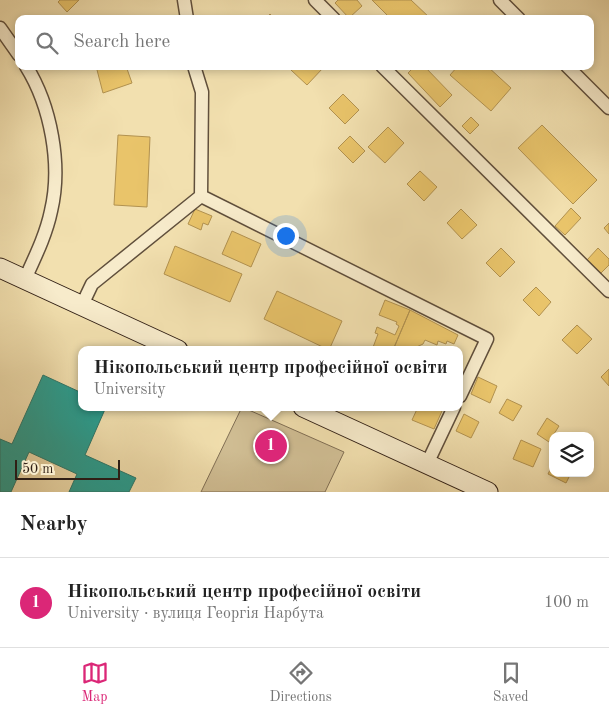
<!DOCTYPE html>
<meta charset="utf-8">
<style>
body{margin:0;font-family:"Old Standard TT",serif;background:#f6f6f6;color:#222}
.controls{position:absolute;right:15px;bottom:15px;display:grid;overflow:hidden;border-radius:10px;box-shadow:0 2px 8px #0003}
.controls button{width:45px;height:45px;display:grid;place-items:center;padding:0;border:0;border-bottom:1px solid #e0e0e0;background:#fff;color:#222;font:25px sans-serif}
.scale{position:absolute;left:15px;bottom:12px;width:105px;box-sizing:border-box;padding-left:5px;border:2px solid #301f15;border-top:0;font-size:14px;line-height:18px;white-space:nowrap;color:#301f15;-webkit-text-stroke:4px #f7ebcb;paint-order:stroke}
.you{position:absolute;left:285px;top:235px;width:18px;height:18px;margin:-12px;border:4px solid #fff;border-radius:50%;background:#1a73e8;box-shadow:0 0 0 8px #1a73e833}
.badge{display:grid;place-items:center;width:32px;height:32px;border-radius:50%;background:#db2777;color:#fff;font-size:16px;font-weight:700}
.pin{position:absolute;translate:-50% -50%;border:2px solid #fff;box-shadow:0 1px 5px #0006}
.popup{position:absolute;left:78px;top:346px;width:385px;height:65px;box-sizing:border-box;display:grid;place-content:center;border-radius:10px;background:#fff;filter:drop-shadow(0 1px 4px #0005);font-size:16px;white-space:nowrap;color:#767676}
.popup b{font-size:19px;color:#222}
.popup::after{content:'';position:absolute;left:50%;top:100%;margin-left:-10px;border:10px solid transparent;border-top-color:#fff}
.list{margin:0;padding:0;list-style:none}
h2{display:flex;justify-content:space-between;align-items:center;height:65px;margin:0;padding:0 20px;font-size:21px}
h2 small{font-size:16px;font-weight:400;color:#767676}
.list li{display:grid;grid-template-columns:32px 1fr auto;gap:15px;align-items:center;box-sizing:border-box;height:90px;padding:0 20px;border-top:1px solid #e0e0e0}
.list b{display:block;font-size:19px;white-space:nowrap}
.list p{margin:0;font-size:16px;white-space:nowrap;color:#767676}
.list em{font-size:16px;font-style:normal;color:#767676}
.icon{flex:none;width:28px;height:28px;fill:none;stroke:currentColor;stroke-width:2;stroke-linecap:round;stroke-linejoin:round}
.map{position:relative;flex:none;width:609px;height:492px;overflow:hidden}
.search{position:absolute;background:#fff;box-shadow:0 2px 8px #0003;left:15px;right:15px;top:15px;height:55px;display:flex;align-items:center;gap:12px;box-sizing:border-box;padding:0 18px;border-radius:10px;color:#767676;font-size:19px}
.sheet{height:155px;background:#fff}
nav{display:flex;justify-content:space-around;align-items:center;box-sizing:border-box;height:70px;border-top:1px solid #e0e0e0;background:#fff;font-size:14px;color:#767676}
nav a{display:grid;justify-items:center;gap:2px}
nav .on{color:#db2777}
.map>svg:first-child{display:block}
.green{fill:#d1bf95;stroke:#806f55}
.homes{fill:#e9c46a;stroke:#b29250}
.schools{fill:#2a9d8f;stroke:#2c776a}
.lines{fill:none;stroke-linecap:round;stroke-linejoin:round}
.street-casing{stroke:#604f3c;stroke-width:15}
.secondary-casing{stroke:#301f15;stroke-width:21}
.street{stroke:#f7ebcb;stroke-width:12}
.secondary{stroke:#f7ebcb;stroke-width:19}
</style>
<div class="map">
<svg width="609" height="492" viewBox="0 0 609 492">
<rect width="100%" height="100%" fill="#f2e0af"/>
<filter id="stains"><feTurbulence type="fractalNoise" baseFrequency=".004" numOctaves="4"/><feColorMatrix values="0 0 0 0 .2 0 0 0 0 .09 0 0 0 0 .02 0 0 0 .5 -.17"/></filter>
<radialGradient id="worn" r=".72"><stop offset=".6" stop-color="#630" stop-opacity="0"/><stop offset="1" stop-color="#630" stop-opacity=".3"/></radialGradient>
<path class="green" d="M242,407l102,45 -19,40h-124z"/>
<path class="homes" d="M60,0h19l-12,12 -9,-10z
M338,0h19l5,6 -13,12 -14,-15z
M372,0h39l20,19h-40z
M270,14l5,5h-10z
M96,66h30l6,17 -29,10z
M295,66h27l1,2 -16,17 -16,-15z
M415,66h9l28,29 -12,12 -32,-34z
M458,66h29l24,22 -20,23 -41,-36z
M343,94l16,16 -14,14 -16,-16z
M471,117l8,8 -9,9 -8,-8z
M542,125l55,55 -24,24 -55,-56z
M388,127l16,16 -19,20 -17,-16z
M118,135l32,2 -3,70 -33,-2z
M350,136l15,15 -12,12 -15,-15z
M420,171l17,16 -13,14 -17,-17z
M571,208l10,10 -16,17 -10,-9z
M195,209l17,7 -4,9 -5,-2 -2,7 -13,-6z
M461,209l16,16 -15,14 -15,-16z
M609,223v11l-5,-6z
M232,231l29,13 -10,23 -29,-13z
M175,246l67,28 -12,28 -66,-28z
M501,248l14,14 -15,15 -14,-14z
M598,248l11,11v6l-8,8 -14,-13z
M536,287l15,15 -12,14 -16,-16z
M277,291l65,30 -13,29 -65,-31z
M385,300l25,10 -17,40h-21l6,-16 -3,-1 2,-6 18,8 4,-9 -3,-2 1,-2 -18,-7z
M410,310l48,25 -4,9 -7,-3 -1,3 -8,-3 -1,4 -12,-5 -2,4 -13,6h-17z
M577,325l15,14 -15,15 -15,-14z
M609,369v17l-8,-9z
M478,377l19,9 -7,17 -19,-9z
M507,399l15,7 -9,15 -14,-8z
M418,407h15l9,4 -8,18 -22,-9z
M464,414l15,8 -8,16 -15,-7z
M547,418l12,8 -10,16 -12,-8z
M521,440l20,9 -8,18 -20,-8z
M553,464v9h18l-5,10 -18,-9z"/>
<path class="schools" d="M43,375l39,18v14h24l-21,48 51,23 -7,14h-60l8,-18 -48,-22 -18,40h-11v-53l12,5z"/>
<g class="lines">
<g class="street-casing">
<path id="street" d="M184,0l3,19
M315,0l19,19
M500,0l19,19
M0,28l19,27
M382,66l227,225
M567,66l42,42
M201,196l286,143 -27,57
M25,279c10,-22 21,-44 26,-68 11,-46 0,-105 -25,-145
M82,305l10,-21 109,-88 1,-104 -8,-26
M427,464l27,-57"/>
</g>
<g class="secondary-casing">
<path id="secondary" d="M0,268l178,82
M303,407l185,85"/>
</g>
<use href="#street" class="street"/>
<use href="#secondary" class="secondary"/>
</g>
<rect width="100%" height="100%" filter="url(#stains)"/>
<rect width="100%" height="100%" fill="url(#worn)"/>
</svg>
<div class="controls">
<button><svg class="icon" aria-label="layers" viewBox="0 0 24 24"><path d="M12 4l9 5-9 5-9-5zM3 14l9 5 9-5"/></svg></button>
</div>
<div class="scale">50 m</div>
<div class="you"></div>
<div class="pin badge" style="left:271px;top:446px">1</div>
<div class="popup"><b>Нікопольський центр професійної освіти</b>University</div>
<div class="search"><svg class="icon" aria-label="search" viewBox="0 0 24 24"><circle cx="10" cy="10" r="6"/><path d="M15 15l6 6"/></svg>Search here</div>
</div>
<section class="sheet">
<h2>Nearby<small></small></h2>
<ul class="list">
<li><span class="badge">1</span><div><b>Нікопольський центр професійної освіти</b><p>University · вулиця Георгія Нарбута</p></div><em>100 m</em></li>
</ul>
</section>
<nav>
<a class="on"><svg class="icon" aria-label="map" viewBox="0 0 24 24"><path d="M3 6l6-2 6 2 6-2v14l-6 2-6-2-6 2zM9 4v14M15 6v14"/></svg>Map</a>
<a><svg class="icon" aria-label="directions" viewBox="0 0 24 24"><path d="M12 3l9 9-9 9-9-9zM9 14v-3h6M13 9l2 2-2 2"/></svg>Directions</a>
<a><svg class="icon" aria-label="saved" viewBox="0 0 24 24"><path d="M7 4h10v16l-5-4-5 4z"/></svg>Saved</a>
</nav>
